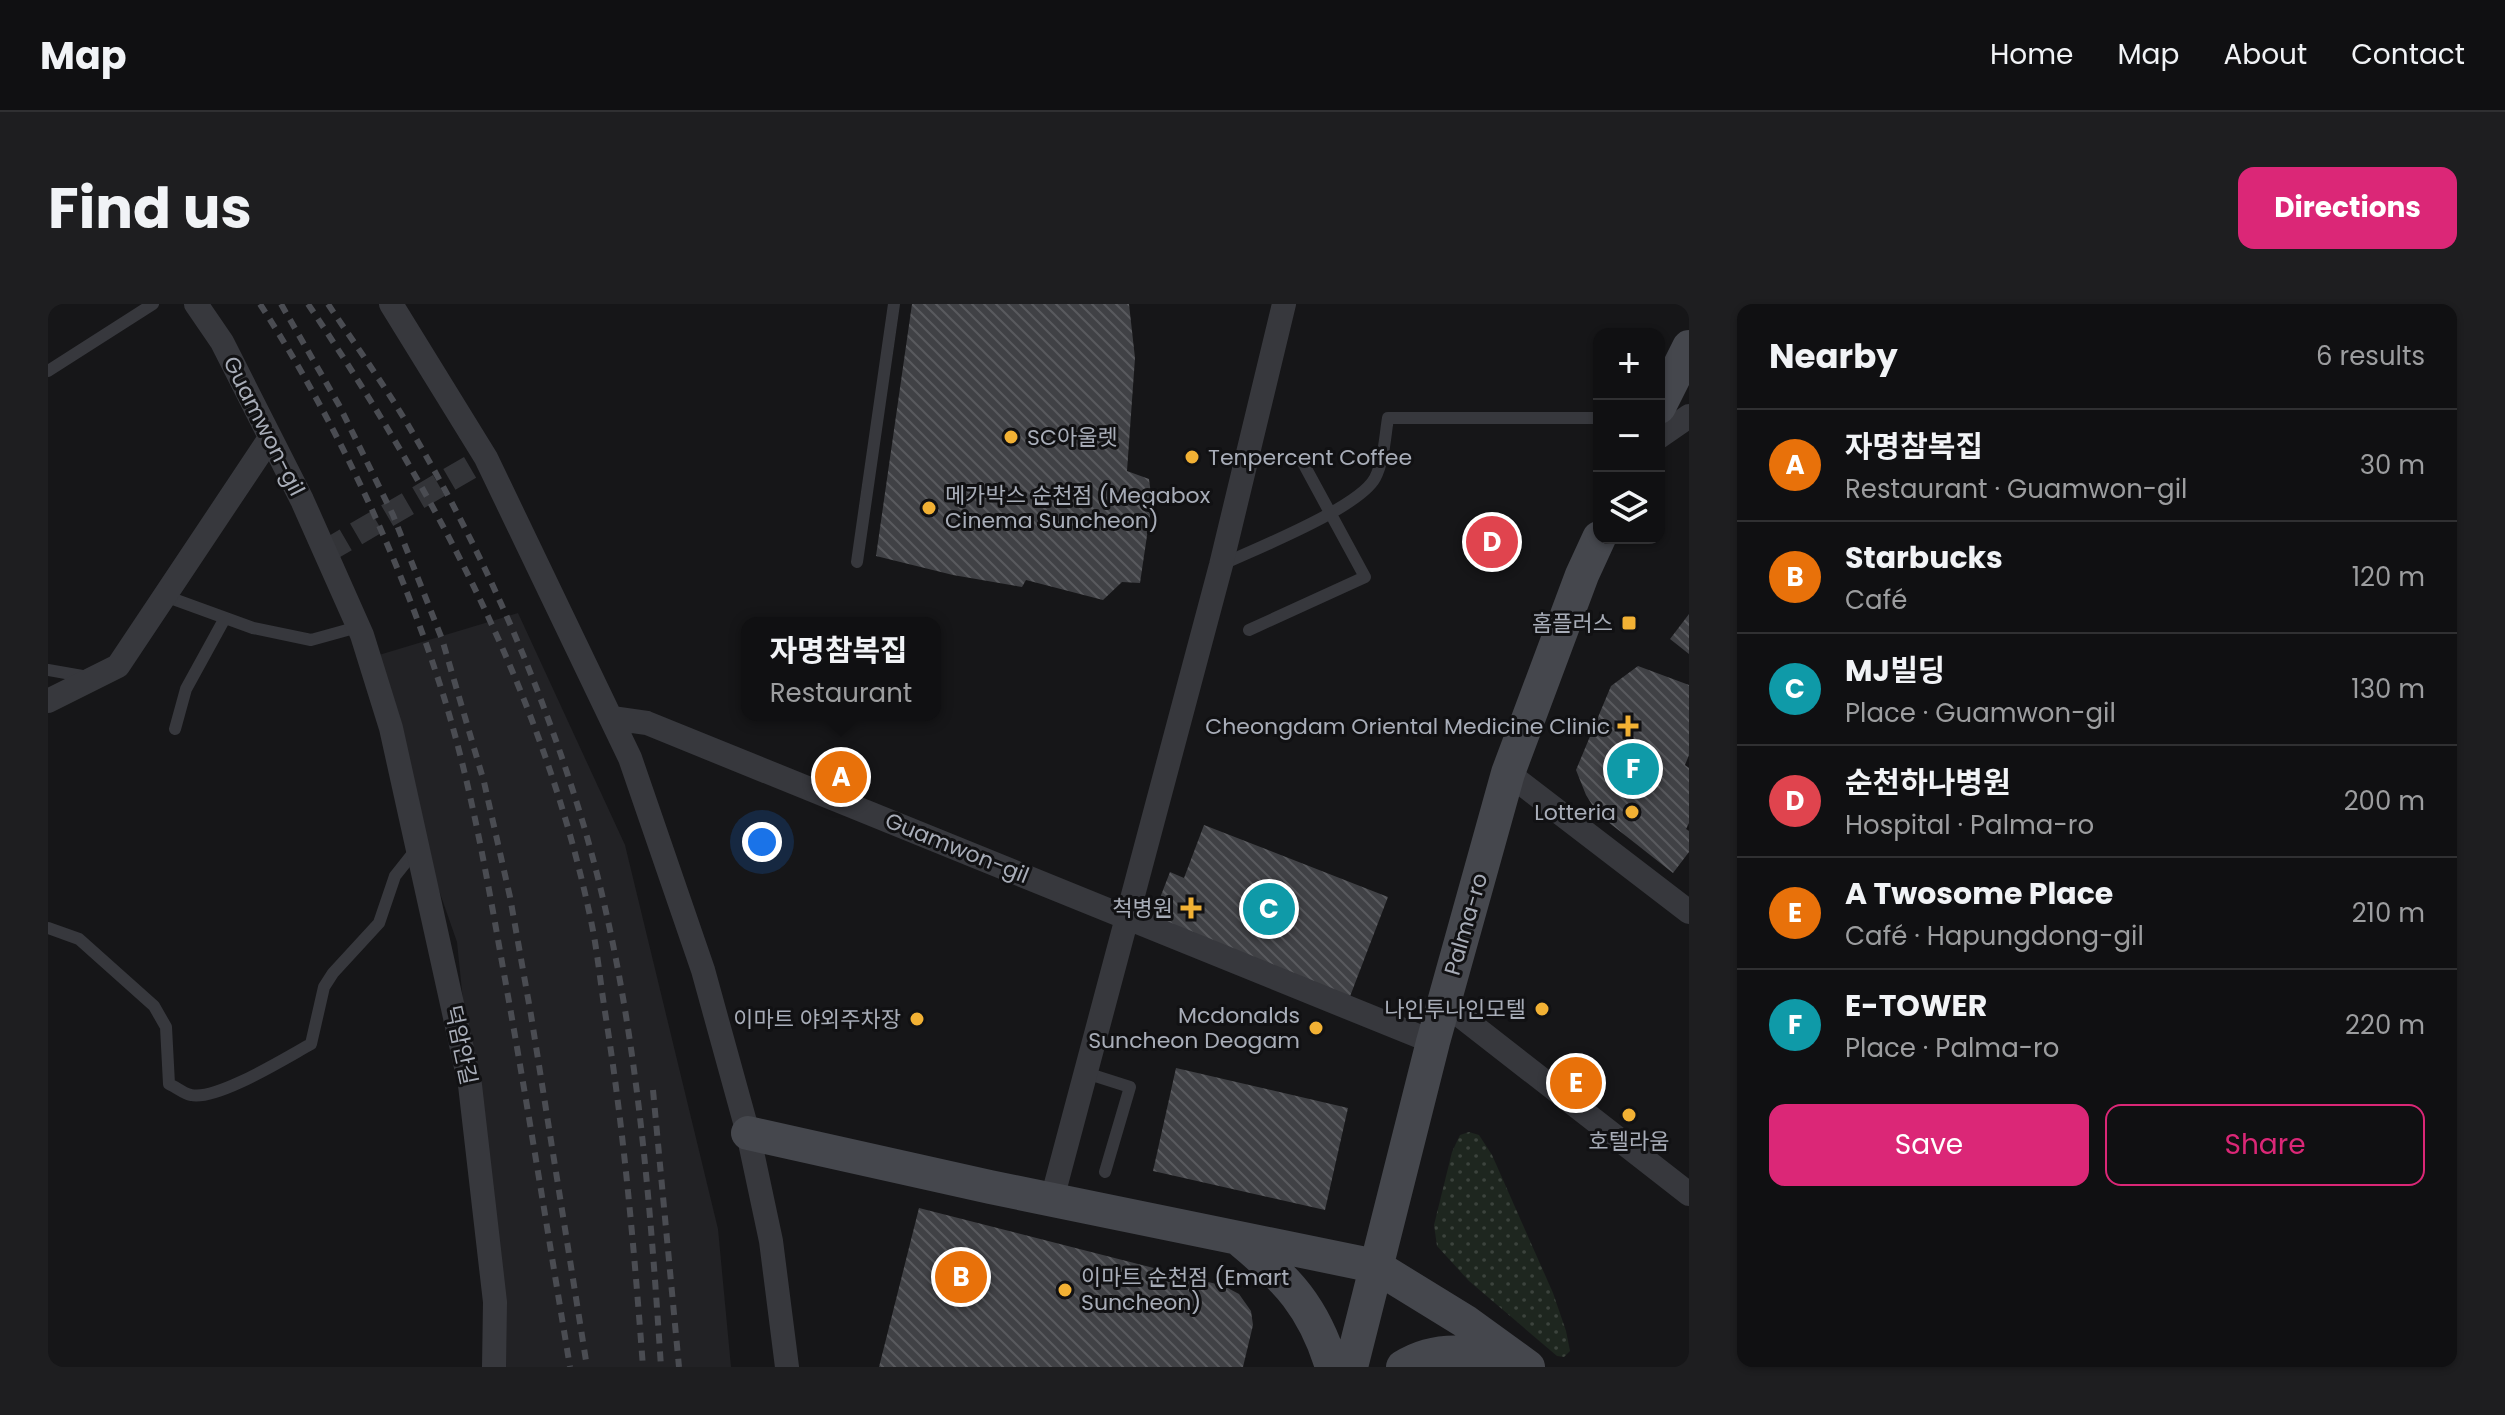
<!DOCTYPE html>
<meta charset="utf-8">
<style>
body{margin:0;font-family:Poppins,"Noto Sans KR",sans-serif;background:#1e1e20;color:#f1f3f6}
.controls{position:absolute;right:24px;top:24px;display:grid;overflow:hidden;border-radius:16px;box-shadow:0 2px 6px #0004}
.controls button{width:72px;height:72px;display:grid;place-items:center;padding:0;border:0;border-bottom:2px solid #303032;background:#101012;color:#f1f3f6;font:40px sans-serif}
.you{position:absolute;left:714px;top:538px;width:28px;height:28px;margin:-20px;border:6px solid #fff;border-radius:50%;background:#1a73e8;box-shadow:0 0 0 12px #1a73e833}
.badge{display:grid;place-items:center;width:52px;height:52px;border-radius:50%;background:#db2777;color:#fff;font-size:26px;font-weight:700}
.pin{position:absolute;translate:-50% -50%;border:4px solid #fff;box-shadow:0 2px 8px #0006}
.popup{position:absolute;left:693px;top:313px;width:200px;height:104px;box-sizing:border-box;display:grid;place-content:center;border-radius:16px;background:#101012;filter:drop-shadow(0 2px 6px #0005);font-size:26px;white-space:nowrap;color:#9c9d9f}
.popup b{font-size:30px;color:#f1f3f6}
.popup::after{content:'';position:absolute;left:50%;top:100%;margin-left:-16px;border:16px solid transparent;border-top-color:#101012}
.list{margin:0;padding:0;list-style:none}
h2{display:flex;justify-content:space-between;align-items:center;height:104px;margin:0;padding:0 32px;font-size:34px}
h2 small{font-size:26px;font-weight:400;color:#9c9d9f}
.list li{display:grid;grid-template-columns:52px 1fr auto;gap:24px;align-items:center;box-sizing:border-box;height:112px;padding:0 32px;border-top:2px solid #303032}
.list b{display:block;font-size:30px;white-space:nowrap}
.list p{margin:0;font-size:26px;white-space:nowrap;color:#9c9d9f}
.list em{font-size:26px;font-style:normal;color:#9c9d9f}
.actions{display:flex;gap:16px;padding:24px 32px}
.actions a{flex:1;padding:18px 0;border:2px solid #db2777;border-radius:16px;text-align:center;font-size:28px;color:#db2777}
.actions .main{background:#db2777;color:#fff}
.icon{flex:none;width:44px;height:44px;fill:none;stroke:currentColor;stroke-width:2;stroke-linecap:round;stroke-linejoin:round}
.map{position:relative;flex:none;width:1641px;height:1063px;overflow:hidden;border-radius:16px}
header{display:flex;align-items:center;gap:48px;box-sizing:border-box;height:112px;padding:0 40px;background:#101012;border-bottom:2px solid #303032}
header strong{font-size:38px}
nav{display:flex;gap:44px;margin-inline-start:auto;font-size:28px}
.intro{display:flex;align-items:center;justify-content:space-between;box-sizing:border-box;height:192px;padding:0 48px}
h1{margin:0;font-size:56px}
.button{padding:20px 36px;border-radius:16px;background:#db2777;color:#fff;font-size:28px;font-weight:700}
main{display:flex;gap:48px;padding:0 48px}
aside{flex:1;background:#101012;border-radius:16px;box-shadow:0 2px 6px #0004}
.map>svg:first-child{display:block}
.built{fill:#222225}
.park{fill:url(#park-dots)}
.building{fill:url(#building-back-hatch)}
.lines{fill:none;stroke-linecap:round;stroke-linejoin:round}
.street-tunnel{stroke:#333438;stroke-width:24;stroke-dasharray:24 12;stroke-linecap:butt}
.lane{stroke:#37383d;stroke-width:12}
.street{stroke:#37383d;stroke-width:24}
.secondary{stroke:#45474d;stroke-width:34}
.rail{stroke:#4a4c52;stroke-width:6;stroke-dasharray:10 8;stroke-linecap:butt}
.poi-dot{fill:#f2b134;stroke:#111113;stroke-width:3}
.labels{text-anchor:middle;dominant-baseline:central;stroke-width:6;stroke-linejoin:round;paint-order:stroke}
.street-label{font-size:22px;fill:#a8adb8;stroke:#111113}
.poi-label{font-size:22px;fill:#a8adb8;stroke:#111113;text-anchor:end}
</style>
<header>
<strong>Map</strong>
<nav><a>Home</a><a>Map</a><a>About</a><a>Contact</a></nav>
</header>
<div class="intro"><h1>Find us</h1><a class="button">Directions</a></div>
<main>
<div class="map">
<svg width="1641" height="1063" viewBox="0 0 1641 1063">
<defs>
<pattern id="park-dots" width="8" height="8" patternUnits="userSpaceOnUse" patternTransform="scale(2)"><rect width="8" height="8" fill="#1e261f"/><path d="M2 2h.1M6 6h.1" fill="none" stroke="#3c433d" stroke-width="1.8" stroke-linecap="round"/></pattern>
<pattern id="building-back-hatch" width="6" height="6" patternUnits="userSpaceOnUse" patternTransform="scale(2)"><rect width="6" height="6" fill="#404145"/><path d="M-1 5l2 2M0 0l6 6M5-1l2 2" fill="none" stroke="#595a5e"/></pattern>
</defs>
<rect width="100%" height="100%" fill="#161618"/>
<path class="built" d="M470,309l107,232 93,384 13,138h-231l-43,-425 -98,-281z"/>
<path class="park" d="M1421,828l10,3 13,20 61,138 13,38 4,20 -6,6 -7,-1 -88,-75 -32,-35 -3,-21 18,-73 8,-17z"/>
<path class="building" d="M864,0h217l6,54 -8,113 22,8 3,23 -12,81 -18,-1 -19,18 -77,-20 -4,7 -69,-12 -77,-19z
M1641,310v40l-19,-15z
M1590,362l51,19v70l-4,10 4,3v55l-3,6 3,2v21l-16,21 -75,-59 -12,-19 -10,-25 35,-84z
M1156,521l184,72 -39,102 -198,-78 19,-49 14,6z
M1128,764l172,40 -23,102 -172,-39z
M871,904l305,78 15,8 12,17 2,14 -10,42h-364z"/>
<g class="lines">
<path class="street-tunnel" d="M277,248l161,-94"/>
<path class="lane" d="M0,67l105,-67
M809,258l37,-258
M1173,261c34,-16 138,-57 154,-87 9,-17 10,-42 13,-60h211
M117,292l88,32 58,12 47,-13
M1201,326l116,-53 -63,-116
M0,366l40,7
M127,425l11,-40 39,-71
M0,624l31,11 75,67 12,21 3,57c7,3 15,10 22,11 26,6 96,-38 120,-51l13,-57 9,-14 46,-50 16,-47 23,-29
M1038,769l44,14 -25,85"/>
<path class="street" d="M148,0l26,38 80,158 60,135 29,93 79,357 25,217 -1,65
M343,0l95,154 144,300 73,212 45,163 23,108 16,126
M1611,133l30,-21
M0,397l70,-35 152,-228
M564,414l35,5 786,319
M1460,469l181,139
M1396,699l245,191
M1004,895l169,-634 63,-261"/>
<path class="secondary" d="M1611,103l30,-60
M700,829l242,54 385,79 91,56 62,45
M1192,936c47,39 74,67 92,127
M1303,1063l82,-325 75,-269 74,-198 17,-37
M1355,1063c35,-22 71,-15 109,-5"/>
<path class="rail" d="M212,0c76,117 140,255 182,387 28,88 45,186 61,277 24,133 45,266 67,399
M233,0l58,101 54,110 49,124 42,143 26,115 21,118 56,352
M260,0c126,187 235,389 282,612 7,31 10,64 15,96 19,118 29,236 38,355
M280,0c28,42 58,83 83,126 73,123 131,257 172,393 52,176 66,362 78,544
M605,786l26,277"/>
</g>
<g class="poi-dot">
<circle cx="963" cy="133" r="8"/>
<circle cx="1144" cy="153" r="8"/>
<circle cx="881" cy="204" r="8"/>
<rect x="1573" y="311" width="16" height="16" rx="4"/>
<path d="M1576 410h8v8h8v8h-8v8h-8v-8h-8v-8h8z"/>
<circle cx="1584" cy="508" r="8"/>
<path d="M1139 592h8v8h8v8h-8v8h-8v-8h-8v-8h8z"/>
<circle cx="1494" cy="705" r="8"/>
<circle cx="869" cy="715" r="8"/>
<circle cx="1268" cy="724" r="8"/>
<circle cx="1581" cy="811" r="8"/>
<circle cx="1017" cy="986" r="8"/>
</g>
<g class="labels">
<g class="street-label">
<text transform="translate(216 122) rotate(63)">Guamwon-gil</text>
<text transform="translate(909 544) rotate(22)">Guamwon-gil</text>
<text transform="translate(1418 620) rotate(-74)">Palma-ro</text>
<text transform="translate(413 741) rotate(78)">덕암안길</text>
</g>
<g class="poi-label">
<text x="979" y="133" text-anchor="start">SC아울렛</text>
<text x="1160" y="153" text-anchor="start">Tenpercent Coffee</text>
<text x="897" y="191" text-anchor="start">메가박스 순천점 (Megabox<tspan x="897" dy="25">Cinema Suncheon)</tspan></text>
<text x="1565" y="319">홈플러스</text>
<text x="1562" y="422">Cheongdam Oriental Medicine Clinic</text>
<text x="1568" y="508">Lotteria</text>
<text x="1125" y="604">척병원</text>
<text x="1478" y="705">나인투나인모텔</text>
<text x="1252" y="711">Mcdonalds<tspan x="1252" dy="25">Suncheon Deogam</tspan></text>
<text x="853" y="715">이마트 야외주차장</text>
<text x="1581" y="837" text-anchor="middle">호텔라움</text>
<text x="1033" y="973" text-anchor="start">이마트 순천점 (Emart<tspan x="1033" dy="25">Suncheon)</tspan></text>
</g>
</g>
</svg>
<div class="controls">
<button>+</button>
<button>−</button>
<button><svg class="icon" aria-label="layers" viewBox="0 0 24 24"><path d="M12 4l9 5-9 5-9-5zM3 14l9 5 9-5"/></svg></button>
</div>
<div class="you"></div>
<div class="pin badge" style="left:793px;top:473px;background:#e8710a">A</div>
<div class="popup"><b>자명참복집</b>Restaurant</div>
<div class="pin badge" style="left:913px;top:973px;background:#e8710a">B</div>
<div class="pin badge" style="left:1221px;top:605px;background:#0f9aa8">C</div>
<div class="pin badge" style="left:1444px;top:238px;background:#e0444e">D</div>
<div class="pin badge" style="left:1528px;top:779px;background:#e8710a">E</div>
<div class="pin badge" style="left:1585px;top:465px;background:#0f9aa8">F</div>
</div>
<aside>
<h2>Nearby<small>6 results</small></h2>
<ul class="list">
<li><span class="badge" style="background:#e8710a">A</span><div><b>자명참복집</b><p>Restaurant · Guamwon-gil</p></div><em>30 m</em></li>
<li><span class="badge" style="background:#e8710a">B</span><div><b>Starbucks</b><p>Café</p></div><em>120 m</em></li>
<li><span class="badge" style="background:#0f9aa8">C</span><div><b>MJ빌딩</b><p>Place · Guamwon-gil</p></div><em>130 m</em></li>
<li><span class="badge" style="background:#e0444e">D</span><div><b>순천하나병원</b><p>Hospital · Palma-ro</p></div><em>200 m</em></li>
<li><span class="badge" style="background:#e8710a">E</span><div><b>A Twosome Place</b><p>Café · Hapungdong-gil</p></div><em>210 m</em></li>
<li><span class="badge" style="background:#0f9aa8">F</span><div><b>E-TOWER</b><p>Place · Palma-ro</p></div><em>220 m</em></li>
</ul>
<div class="actions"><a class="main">Save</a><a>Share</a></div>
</aside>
</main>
